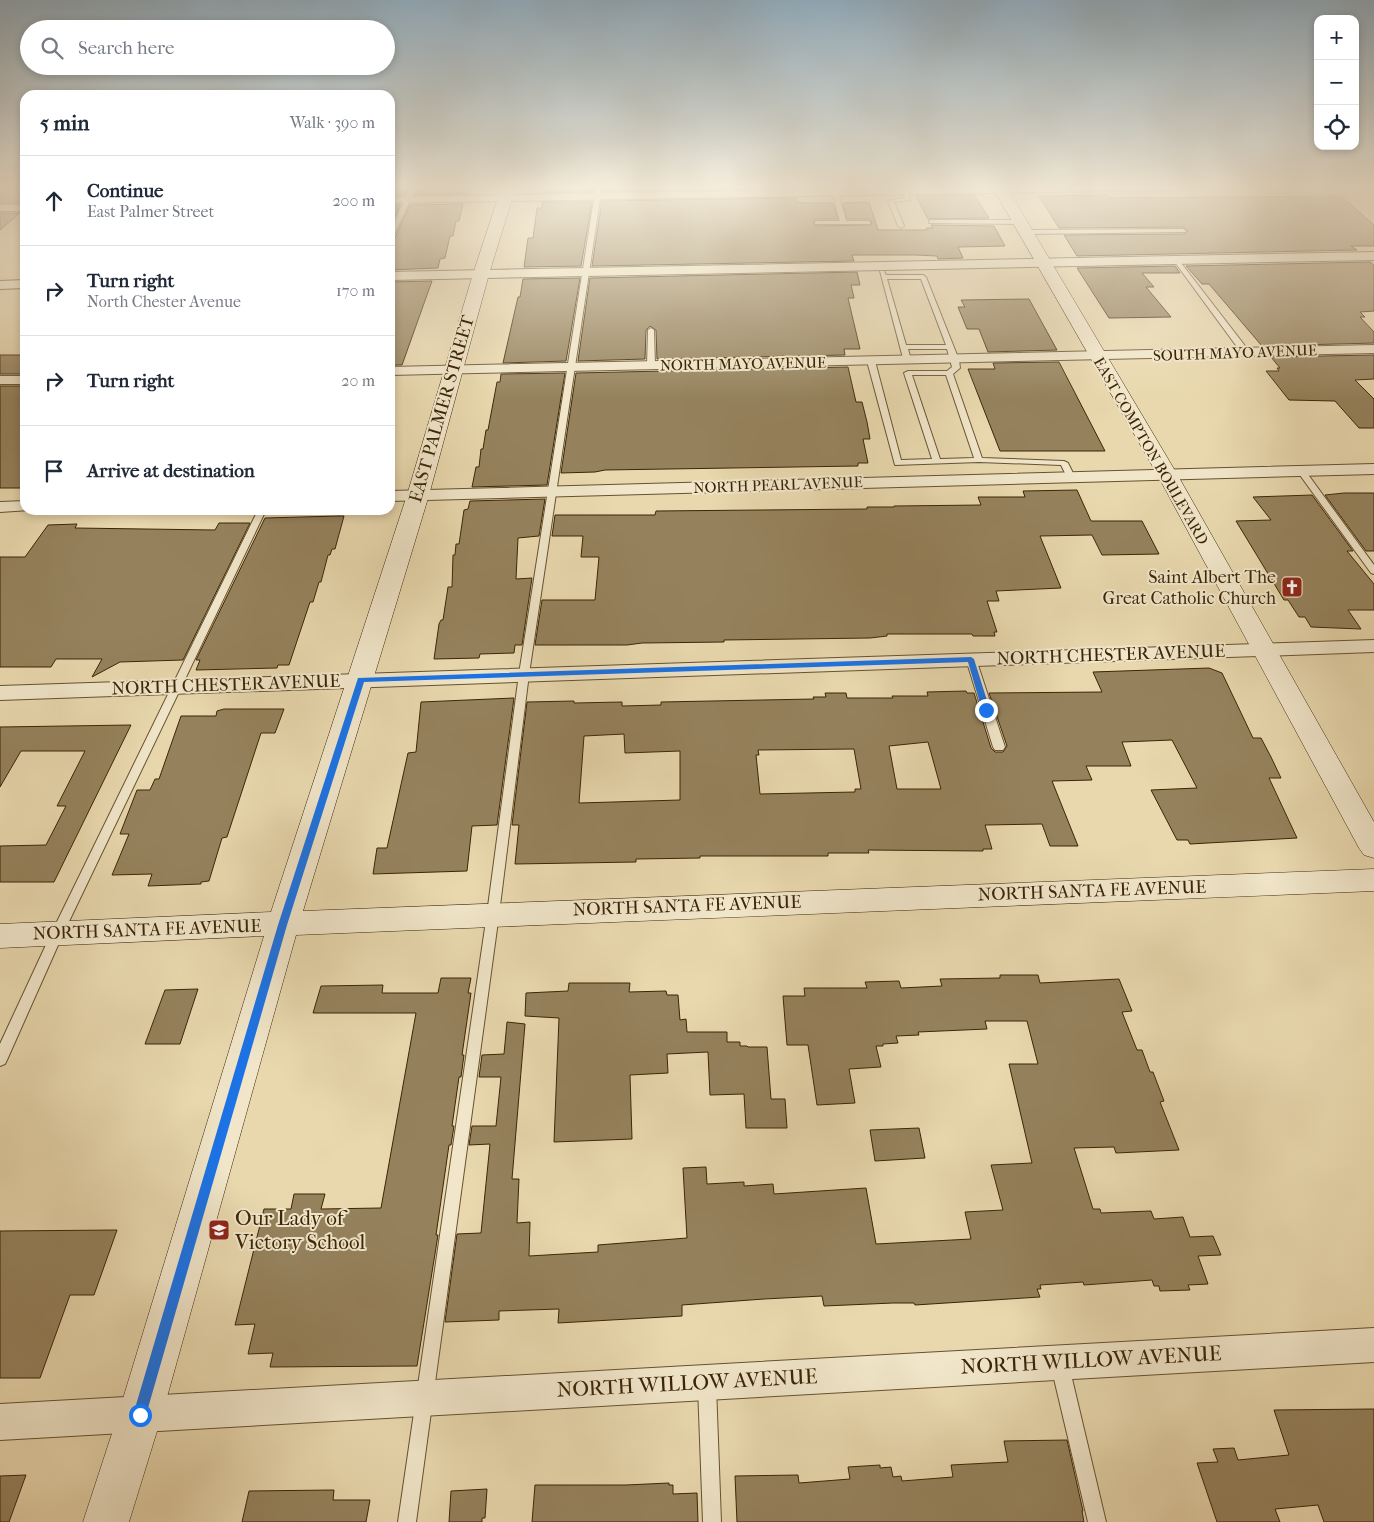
<!DOCTYPE html>
<meta charset="utf-8">
<style>
body{margin:0;font-family:"IM FELL French Canon",serif;background:#f6f6f7;color:#1f2937}
.controls{position:absolute;right:15px;top:15px;display:grid;overflow:hidden;border-radius:10px;box-shadow:0 2px 8px #0003}
.controls button{width:45px;height:45px;display:grid;place-items:center;padding:0;border:0;border-bottom:1px solid #e0e1e3;background:#fff;color:#1f2937;font:25px sans-serif}
.stop{position:absolute;width:15px;height:15px;margin:-11px;border:4px solid #1a73e8;border-radius:50%;background:#fff}
.stop.end{background:#1a73e8;border-color:#fff;box-shadow:0 1px 5px #0008}
.list{margin:0;padding:0;list-style:none}
h2{display:flex;justify-content:space-between;align-items:center;height:65px;margin:0;padding:0 20px;font-size:21px}
h2 small{font-size:16px;font-weight:400;color:#747a83}
.list li{display:grid;grid-template-columns:32px 1fr auto;gap:15px;align-items:center;box-sizing:border-box;height:90px;padding:0 20px;border-top:1px solid #e0e1e3}
.list b{display:block;font-size:19px;white-space:nowrap}
.list p{margin:0;font-size:16px;white-space:nowrap;color:#747a83}
.list em{font-size:16px;font-style:normal;color:#747a83}
.icon{flex:none;width:28px;height:28px;fill:none;stroke:currentColor;stroke-width:2;stroke-linecap:round;stroke-linejoin:round}
.map{position:relative;flex:none;width:1374px;height:1522px;overflow:hidden}
.search{position:absolute;background:#fff;box-shadow:0 2px 8px #0003;left:20px;top:20px;width:375px;height:55px;display:flex;align-items:center;gap:12px;box-sizing:border-box;padding:0 18px;border-radius:28px;color:#747a83;font-size:19px}
.panel{position:absolute;background:#fff;box-shadow:0 2px 8px #0003;left:20px;top:90px;width:375px;height:425px;border-radius:15px}
.map>svg:first-child{display:block}
.building{fill:#95825d;stroke:#3b2506;fill-rule:evenodd}
.lines{fill:none;stroke-linecap:round;stroke-linejoin:round}
.service-casing{stroke:#665230;stroke-width:2}
.minor-casing{stroke:#665230;stroke-width:2}
.secondary-casing{stroke:#3b2506;stroke-width:1}
.service{fill:#f1e6ca;fill-rule:evenodd}
.minor{fill:#f1e6ca;fill-rule:evenodd}
.secondary{fill:#f1e6ca;fill-rule:evenodd}
.route{fill:#1a73e8}
.labels{text-anchor:middle;dominant-baseline:central;stroke-width:4;stroke-linejoin:round;paint-order:stroke}
.far-street-label{font-size:15px;fill:#3b2506;stroke:#f1e6ca}
.street-label{font-size:18px;fill:#3b2506;stroke:#f1e6ca}
.poi-label{font-size:18px;fill:#3b2506;stroke:#f1e6ca;text-anchor:end}
.near-poi-label{font-size:21px;fill:#3b2506;stroke:#f1e6ca;text-anchor:start}
.near-street-label{font-size:21px;fill:#3b2506;stroke:#f1e6ca}
</style>
<div class="map">
<svg width="1374" height="1522" viewBox="0 0 1374 1522">
<rect width="100%" height="100%" fill="#e9d8ae"/>
<filter id="stains"><feTurbulence type="fractalNoise" baseFrequency=".004" numOctaves="4"/><feColorMatrix values="0 0 0 0 .2 0 0 0 0 .09 0 0 0 0 .02 0 0 0 .5 -.17"/></filter>
<radialGradient id="worn" r=".72"><stop offset=".6" stop-color="#630" stop-opacity="0"/><stop offset="1" stop-color="#630" stop-opacity=".3"/></radialGradient>
<path class="building" d="M11,186h14v17h-25v-8z
M409,186l-4,9h-15v-8z
M419,186h48l-2,8 -50,1z
M545,186h49l-1,6 -50,1z
M604,186h190v2l-191,4z
M974,195l15,23 -61,1 -12,-23z
M1108,195l2,3 231,-2 33,29v21h-23l6,4 -280,6 -13,-21 121,-1 3,-3 -5,-4 -124,1 -20,-32z
M796,198l1,4 7,1h29l5,16h-22l-3,3 2,4 56,-1 1,-3 -3,-3h-22l-4,-16 26,-1 9,28h49l-1,-2h7l-2,-3 63,1 11,20 -47,1 5,11 -25,1 -1,-3 -22,-1h-63l2,6 -262,5 10,-65z
M542,202h50l-11,64 -57,1 4,-29h5l4,-30h5z
M463,204l-4,17h-3l-3,15h-3l-5,22 -5,1 -2,9 -48,2v-29l5,-3 15,-33z
M390,205h10l-10,22z
M0,213h20l-20,17z
M1370,262l4,3v46l-14,1 5,5h-5l14,15v11l-112,3 -53,-62h-7l-16,-18z
M1175,266l5,7h-38l12,14h-8l25,30 -62,1 -32,-50z
M857,272l3,13h-9l3,13h-6l12,51h-16l1,6 -188,4 -1,-29 -6,-4 -4,4 -1,29 -67,2 12,-83z
M580,278l-14,83 -63,2 15,-66h2l3,-18z
M432,281l-30,84h-12v-83z
M1029,299l28,51 -69,2 -9,-23h-12l-9,-22h7l-4,-7z
M0,355h25v19h-25z
M1374,355v24l-19,1 19,19v29h-15l-24,-27 -46,-1 -23,-29h13l-2,-3h3l-9,-11z
M1059,362l46,89h-105l-32,-82h27l-2,-6z
M848,367l8,35h6l5,20 3,17h-7l5,24h-10v3l-253,4 -10,2 -34,1 15,-100z
M565,373l-18,112 -75,2 4,-20h3l2,-18h2l3,-19h2l9,-48h3l1,-8z
M0,386h25v102h-25z
M1077,490l14,31h51l17,33 -57,1 -10,-20 -52,1 21,52 -65,3 3,10h-12l10,31h-3l1,4h-22l-1,-2h-85v2l-17,2 -146,2v2l-82,1 -15,2h-92l7,-45h53l4,-43h-18l2,-21h-31l3,-21h100l1,-4 211,-2v-2h27v-1l87,-1 -3,-8h47l-2,-6z
M1344,493h30v58h-8l-41,-56z
M1312,495l41,56h-6l27,33v26h-26l13,19 -50,-2 -6,-10h-6l-11,-17h-4l-48,-79 35,-1 -18,-23z
M545,499l-6,37 -21,2 -2,41 16,-1 -10,67h-7l-1,8 -34,1 -1,4 -45,1 5,-35 2,-4h2l5,-33h4l1,-32h2l1,-11h3l5,-34 4,-1 2,-8z
M338,516h6l-9,33h-3l-2,6h-2l-7,27h-2l-6,20h-3l-21,63h-11l-1,3 -81,2 4,-10h-4l69,-142z
M219,523h31l-67,137 -63,2 -28,15 10,-18h-46l-5,8h-51v-110h25l23,-32 29,-1 -2,4 140,2z
M1209,668l13,5 31,65h8l10,19 10,21h-12l28,60 -107,6 -2,-4h-11l-26,-50 46,-2 -25,-48 -50,2 9,24h-45l6,14 -40,1 26,65h-28l-8,-22 -57,1 7,24h-9v2l-115,-1 1,3h-41v3h-128v2l-64,1v3l-121,2 4,-39h-7l15,-123 47,-1v2l48,-1v4l39,-1v-3l153,-3 -1,-2h13l-1,-4h21l1,5h46l-1,-2h36l-1,-4 39,-1 1,2h7l17,55 4,4h8l4,-6 -18,-53 113,-1 -9,-20zM624,734l1,19 55,-2v49l-101,3 5,-67zM928,742l13,47h-44l-8,-43zM854,749l7,40h-6v3l-95,2 -4,-39h3l-1,-5z
M514,698l-17,127 -25,1 -5,45 -94,3 4,-26h10l21,-95 8,-1 5,-50z
M224,709h60l-9,24h-14l-34,104 -5,1 -13,43 -8,1v2l-53,2 4,-12 -40,1 17,-41h-9l17,-44h13l5,-11h4l22,-63h35l1,-5z
M131,725l-77,157h-54v-36l46,-1 20,-39h-9l28,-55h-64l-21,36v-60z
M1000,975h38l2,8 79,-4 13,32 -10,1 15,38h5l8,22h3l11,29 -4,1 19,48 -63,3 -2,-6 -40,1 19,61h7l1,4 50,-2 3,8 29,-2 7,20 23,-1 8,19 -23,1 10,28 -20,1 2,5 -30,1 -1,-5h-5l-2,-6 -68,5 -1,-3 -43,3 1,4h-4l3,8 -125,8 -1,-2h-21l-69,3 -2,-10 -58,3 -82,6v11l-124,7 1,-14 -60,2v9l-54,2 12,-88 24,-1 9,-89 -21,1 3,-19h24l5,-49h-22l3,-22 22,-1 3,-32 18,2 -13,155h7l-2,44 13,-1 -1,34 69,-4v-7l89,-7 -4,-70 23,-1 1,17 37,-2v4l29,-2 1,10 92,-6 10,56 95,-5 -6,-27 38,-2 -12,-45 41,-2 -23,-99h29l-11,-43h-42l2,8 -69,3 1,3 -23,1 2,7 -15,1v2h-7l5,21 -32,2 6,34 -38,2 -9,-60h-21l-4,-49h22l-1,-8h63l-2,-6 34,-1 2,7 41,-2 -2,-7 60,-1z
M441,978h30l-3,15h3l-9,62h2l-3,22h-2l-7,49h2l-3,19h-2l-13,90h2l-21,131 -147,1 3,-14 -25,1 7,-30 -20,1 29,-116h27l3,-15h31l-4,15 60,-1 35,-195h-103l8,-27 62,-1 -1,8h56z
M569,983h61l-1,9 37,-1 1,4h11l2,25 6,-1 1,13h40v10h13v4h7l1,1h19l4,52h14l2,29h-41l-2,-34 -34,1 -2,-43 -41,2 1,19 -38,2 2,64 -78,3 5,-124 -34,-2 1,-23 42,-2z
M198,989l-18,55h-35l20,-54z
M919,1128l6,30 -50,3 -5,-31z
M117,1230l-23,65h-24l-30,83h-40v-147z
M1374,1409v113h-50l-6,-17 -43,4 5,13h-63l-20,-59 21,-1 -5,-13 21,-1 4,12 51,-5 -15,-45z
M1067,1440l16,71h-1l2,11h-347l-2,-46 63,-1 1,8 51,-4 -2,-12 32,-2v3l11,-1 2,10 8,-1 1,5 51,-4 -2,-12 57,-3 -4,-21z
M26,1475l-17,47h-9v-46z
M669,1483v2h4v9l24,-1 1,29h-166l3,-37h91z
M487,1489l-2,29h-3v4h-33l2,-31z
M334,1490l-1,10h37l-4,22h-124l7,-31z"/>
<g class="lines">
<g class="service-casing">
<path id="service" d="M411,186h6l-24,51 -3,2v-8z
M596,186h6l-73,488 -30,240 -83,608h-18l89,-608 32,-240z
M906,189l3,2 1,9 -16,2 10,24 -3,2 -3,-2 -10,-25 17,-3 -2,-7z
M835,190l3,2 8,29h22l2,1v2h-55v-2l2,-1h23l-8,-29z
M931,220h89l3,2 -3,2 -91,-1v-2z
M1183,229l3,2 -1,1 -159,2 -3,-2 3,-2z
M1174,259h4l71,92v4h-6l-69,-94z
M880,271h4l2,4h37l3,2 33,83 1,8 -7,6 29,84 82,3 4,2 7,14 -1,2h-6l-7,-14 -82,-3 -84,3 -28,-104 4,-2 4,2 26,99 31,-1 -28,-86 4,-2h39l5,-4 -5,-18h-39l3,11 -7,2zM887,279h34l25,66h-40zM912,375h34l28,83 -34,1z
M651,328l3,2 1,35 -4,2 -4,-2 1,-35z
M1301,468l3,1 70,96v9l-3,-1 -74,-102z
M258,510h8l-203,424 -56,126 -2,4 -5,2v-22l51,-110z
M971,656l5,3 29,88 -2,3h-8l-2,-3 -27,-88z
M1060,1357l6,3 3,6 37,156h-18l-37,-156 3,-6z
M707,1377l6,3 3,6 5,136h-18l-5,-136 3,-6z"/>
</g>
<g class="minor-casing">
<path id="minor" d="M1050,186h190l-6,3 -844,14v-6z
M0,205h25v6h-25z
M1374,252v8l-984,20v-8z
M25,280v8l-25,1v-8z
M1374,345v8l-984,22v-8z
M0,376h25v8h-25z
M1374,464v10l-984,27v-10z
M25,501v9h5l-30,2v-10z
M1374,640v12l-1374,48v-14z
M1374,1328v34l-1374,78v-36z"/>
</g>
<g class="secondary-casing">
<path id="secondary" d="M502,186h14l-27,88 -60,221 -126,416 1071,-42v22l-1078,44 -134,480 -33,107h-46l35,-107 146,-479 -264,12v-24l271,-12 136,-417 66,-221z
M992,186h14l171,288 197,348v36l-10,-3 -5,-7 -202,-374z"/>
</g>
<use href="#service" class="service"/>
<use href="#minor" class="minor"/>
<use href="#secondary" class="secondary"/>
</g>
<linearGradient id="sky" x2="0" y2="1"><stop stop-color="#91aaba"/><stop offset="0.47" stop-color="#f5eddb"/><stop offset="1" stop-color="#f5eddb" stop-opacity="0"/></linearGradient>
<rect width="1374" height="399" fill="url(#sky)"/>
<path class="route" d="M971,657l3,2 16,51 -1,2 -7,-2 -14,-48 -604,20 -77,243 -141,490 -2,4 -4,2 -5,-2 -2,-4 145,-490 80,-247z"/>
<defs>
<g id="church-square" transform="scale(1.125)"><rect x="-9" y="-9" width="18" height="18" rx="4" fill="#8f2418" stroke="#f1e6ca"/><path d="M-1.2-6h2.4v3.5h3.3v2.4h-3.3V6h-2.4V-.1h-3.3v-2.4h3.3Z" fill="#fff"/></g>
<g id="school-square" transform="scale(1.125)"><rect x="-9" y="-9" width="18" height="18" rx="4" fill="#8f2418" stroke="#f1e6ca"/><path d="M0-5L7-2L0 1L-7-2ZM-4 1L0 2.5L4 1V4Q0 6-4 4Z" fill="#fff"/></g>
</defs>
<g fill-rule="evenodd">
<use href="#church-square" x="1292" y="587"/>
<use href="#school-square" x="219" y="1230"/>
</g>
<g class="labels">
<g class="far-street-label">
<text transform="translate(1235 353) rotate(-2)">SOUTH MAYO AVENUE</text>
<text transform="translate(743 364) rotate(-1)">NORTH MAYO AVENUE</text>
<text transform="translate(1151 451) rotate(60)">EAST COMPTON BOULEVARD</text>
<text transform="translate(778 485) rotate(-2)">NORTH PEARL AVENUE</text>
</g>
<g class="street-label">
<text transform="translate(442 409) rotate(-74)">EAST PALMER STREET</text>
<text transform="translate(1111 655) rotate(-2)">NORTH CHESTER AVENUE</text>
<text transform="translate(226 685) rotate(-2)">NORTH CHESTER AVENUE</text>
<text transform="translate(1092 891) rotate(-2)">NORTH SANTA FE AVENUE</text>
<text transform="translate(687 906) rotate(-2)">NORTH SANTA FE AVENUE</text>
<text transform="translate(147 930) rotate(-2)">NORTH SANTA FE AVENUE</text>
</g>
<g class="poi-label">
<text x="1276" y="577">Saint Albert The<tspan x="1276" dy="21">Great Catholic Church</tspan></text>
</g>
<g class="near-poi-label">
<text x="235" y="1218">Our Lady of<tspan x="235" dy="24">Victory School</tspan></text>
</g>
<g class="near-street-label">
<text transform="translate(1091 1360) rotate(-3)">NORTH WILLOW AVENUE</text>
<text transform="translate(687 1383) rotate(-3)">NORTH WILLOW AVENUE</text>
</g>
</g>
<rect width="100%" height="100%" filter="url(#stains)"/>
<rect width="100%" height="100%" fill="url(#worn)"/>
</svg>
<div class="controls">
<button>+</button>
<button>−</button>
<button><svg class="icon" aria-label="locate" viewBox="0 0 24 24"><circle cx="12" cy="12" r="6"/><path d="M12 2v4M12 18v4M2 12h4M18 12h4"/></svg></button>
</div>
<div class="stop" style="left:140px;top:1415px"></div>
<div class="stop end" style="left:986px;top:710px"></div>
<div class="search"><svg class="icon" aria-label="search" viewBox="0 0 24 24"><circle cx="10" cy="10" r="6"/><path d="M15 15l6 6"/></svg>Search here</div>
<section class="panel">
<h2>5 min<small>Walk · 390 m</small></h2>
<ul class="list">
<li><svg class="icon" aria-label="ahead" viewBox="0 0 24 24"><path d="M12 20V5M6 11l6-6 6 6"/></svg><div><b>Continue</b><p>East Palmer Street</p></div><em>200 m</em></li>
<li><svg class="icon" aria-label="right" viewBox="0 0 24 24"><path d="M7 20v-9h11M14 6l5 5-5 5"/></svg><div><b>Turn right</b><p>North Chester Avenue</p></div><em>170 m</em></li>
<li><svg class="icon" aria-label="right" viewBox="0 0 24 24"><path d="M7 20v-9h11M14 6l5 5-5 5"/></svg><div><b>Turn right</b></div><em>20 m</em></li>
<li><svg class="icon" aria-label="arrive" viewBox="0 0 24 24"><path d="M6 21V4h12l-3 4 3 4H6"/></svg><div><b>Arrive at destination</b></div></li>
</ul>
</section>
</div>
